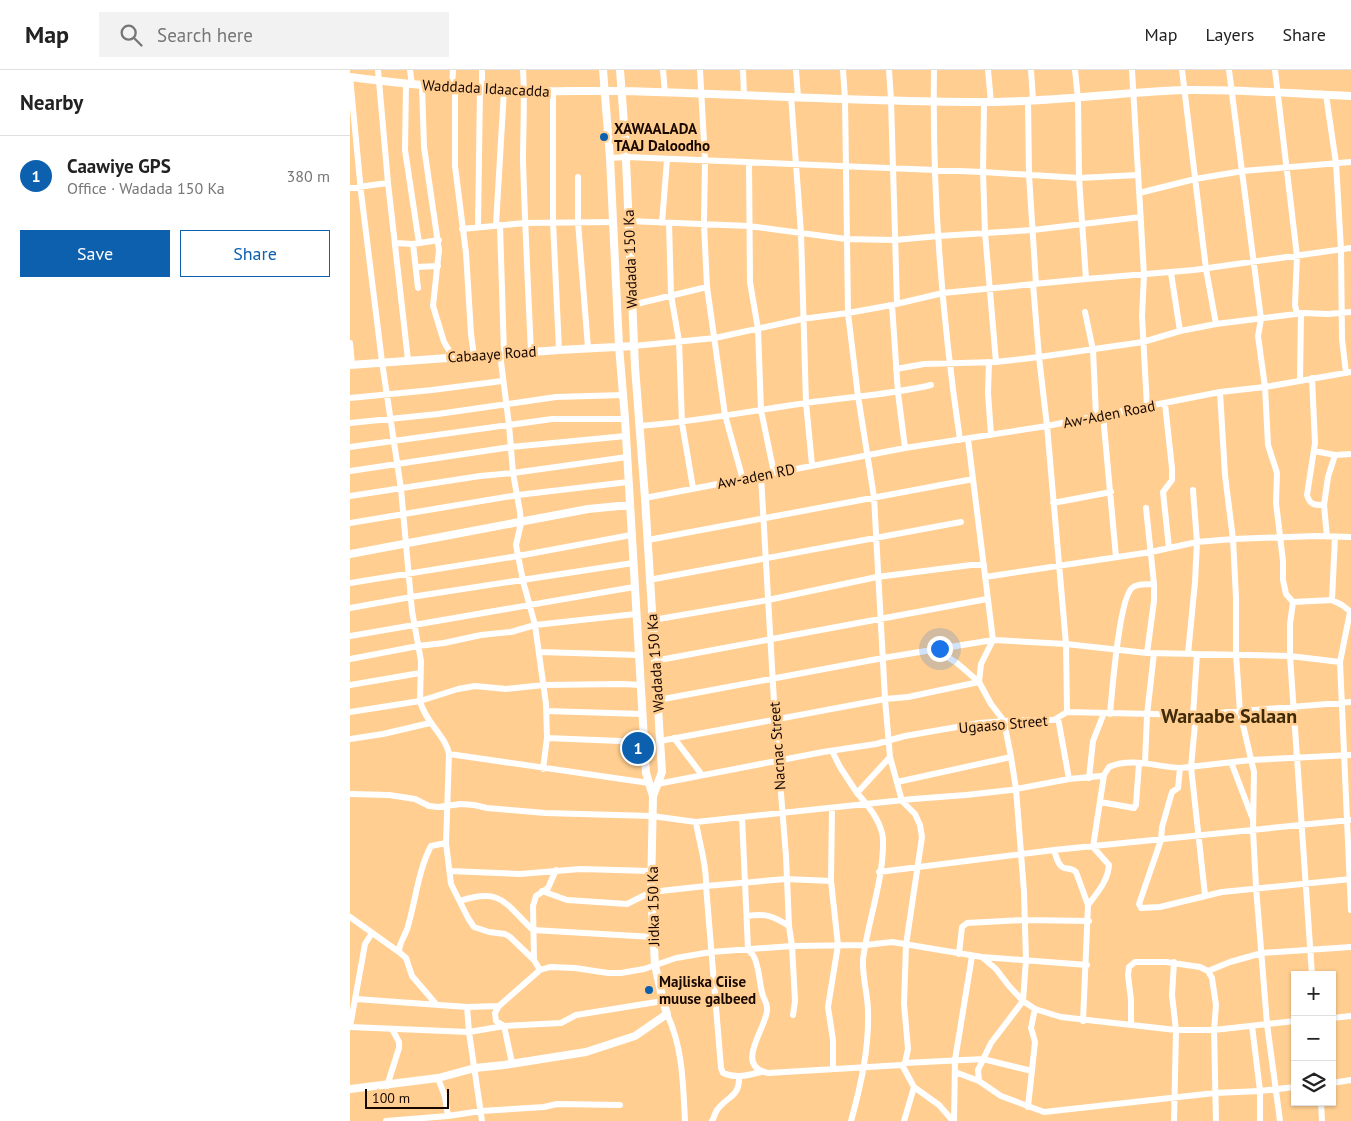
<!DOCTYPE html>
<meta charset="utf-8">
<style>
body{margin:0;font-family:"PT Sans",sans-serif;background:#f2f2f2;color:#222}
.controls{position:absolute;right:15px;bottom:15px;display:grid;overflow:hidden;border-radius:0px;box-shadow:0 1px 4px #0004}
.controls button{width:45px;height:45px;display:grid;place-items:center;padding:0;border:0;border-bottom:1px solid #e0e0e0;background:#fff;color:#222;font:25px sans-serif}
.scale{position:absolute;left:15px;bottom:12px;width:84px;box-sizing:border-box;padding-left:5px;border:2px solid #190800;border-top:0;font-size:14px;line-height:18px;white-space:nowrap;color:#190800;-webkit-text-stroke:4px #ffce90;paint-order:stroke}
.you{position:absolute;left:589px;top:578px;width:18px;height:18px;margin:-12px;border:4px solid #fff;border-radius:50%;background:#1a73e8;box-shadow:0 0 0 8px #1a73e833}
.badge{display:grid;place-items:center;width:32px;height:32px;border-radius:50%;background:#0d60ae;color:#fff;font-size:16px;font-weight:700}
.pin{position:absolute;translate:-50% -50%;border:2px solid #fff;box-shadow:0 1px 5px #0006}
.list{margin:0;padding:0;list-style:none}
h2{display:flex;justify-content:space-between;align-items:center;height:65px;margin:0;padding:0 20px;font-size:21px}
h2 small{font-size:16px;font-weight:400;color:#767676}
.list li{display:grid;grid-template-columns:32px 1fr auto;gap:15px;align-items:center;box-sizing:border-box;height:80px;padding:0 20px;border-top:1px solid #e0e0e0}
.list b{display:block;font-size:19px;white-space:nowrap}
.list p{margin:0;font-size:16px;white-space:nowrap;color:#767676}
.list em{font-size:16px;font-style:normal;color:#767676}
.actions{display:flex;gap:10px;padding:15px 20px}
.actions a{flex:1;padding:11px 0;border:1px solid #0d60ae;border-radius:0px;text-align:center;font-size:18px;color:#0d60ae}
.actions .main{background:#0d60ae;color:#fff}
.icon{flex:none;width:28px;height:28px;fill:none;stroke:currentColor;stroke-width:2;stroke-linecap:round;stroke-linejoin:round}
.map{position:relative;flex:none;width:1001px;height:1051px;overflow:hidden}
header{display:flex;align-items:center;gap:30px;box-sizing:border-box;height:70px;padding:0 25px;background:#fff;border-bottom:1px solid #e0e0e0}
header strong{font-size:24px}
nav{display:flex;gap:28px;margin-inline-start:auto;font-size:18px}
.search{width:350px;height:45px;background:#f2f2f2;display:flex;align-items:center;gap:12px;box-sizing:border-box;padding:0 18px;border-radius:0px;color:#767676;font-size:19px}
main{display:flex}
aside{flex:1;background:#fff}
.map>svg:first-child{display:block}
.lines{fill:none;stroke-linecap:round;stroke-linejoin:round}
.minor{stroke:#fff;stroke-width:6}
.tertiary{stroke:#fff;stroke-width:8}
.poi-dot{fill:#0d60ae;stroke:#ffce90;stroke-width:2}
.labels{text-anchor:middle;dominant-baseline:central;stroke-width:5;stroke-linejoin:round;paint-order:stroke}
.street-label{font-size:15px;fill:#190800;stroke:#ffce90}
.poi-label{font-size:15px;font-weight:bold;fill:#190800;stroke:#ffce90;text-anchor:start}
.district-label{font-size:20px;font-weight:bold;fill:#402a07;stroke:#ffce90}
</style>
<header>
<strong>Map</strong>
<div class="search"><svg class="icon" aria-label="search" viewBox="0 0 24 24"><circle cx="10" cy="10" r="6"/><path d="M15 15l6 6"/></svg>Search here</div>
<nav><a>Map</a><a>Layers</a><a>Share</a></nav>
</header>
<main>
<aside>
<h2>Nearby<small></small></h2>
<ul class="list">
<li><span class="badge">1</span><div><b>Caawiye GPS</b><p>Office · Wadada 150 Ka</p></div><em>380 m</em></li>
</ul>
<div class="actions"><a class="main">Save</a><a>Share</a></div>
</aside>
<div class="map">
<svg width="1001" height="1051" viewBox="0 0 1001 1051">
<rect width="100%" height="100%" fill="#ffce90"/>
<g class="lines">
<path class="minor" d="M28,0l10,113 20,177
M60,0l2,15
M173,0c2,30 0,61 0,91 2,64 5,127 8,191
M313,0l2,23
M350,0l5,90 -1,64 3,63 18,128 18,65
M393,0l1,25
M446,0l2,27
M539,0l2,30 6,203
M584,0c-2,123 8,248 26,370
M638,0l3,32
M681,0l2,30
M725,0l3,29 1,79 7,101
M782,0l12,205 -2,41 5,91
M832,0l24,199 10,55
M879,0l32,249 -3,17 7,51 3,58 9,28 -1,30 7,58v19l3,14 7,8
M925,0l22,186 -2,49 2,9
M0,7l11,115 21,170 19,127 11,122 9,50 -1,40c5,21 26,35 29,53l200,29
M56,14l-1,66 14,93
M72,16l2,61 15,103 -6,56 11,36 9,15
M102,17l1,-17
M105,17v79l11,87 5,81 3,22
M132,18v-18
M203,21v131l6,128
M976,25l10,68 5,87 1,89 4,34
M441,26l10,137 5,170 6,62
M678,31l1,74 7,109
M634,32l-1,70 2,61 11,129
M260,88l16,-1 357,15 96,6 59,-3
M399,93l1,119 8,47 3,81 13,63
M228,107v45l10,126
M0,118l38,-5
M789,123l56,-14 48,-8 108,-9
M279,151l120,5 97,13 49,1 44,-4 94,-6 108,-13
M312,153l5,-64
M319,153l2,72 8,46 3,82 11,65
M146,155l8,-135
M150,155l4,129
M128,156l2,-138
M112,159l63,-6 89,-1
M45,173l18,1 26,-4
M63,174l5,44
M66,197l22,-1
M821,203l9,58
M683,214l6,73 8,69 19,218 1,68
M282,235l75,-18
M542,235l6,88 7,55
M735,242l8,38 3,66
M0,273l2,22
M284,276l81,-8 87,-19 46,-6 44,-8 51,-12 143,-14 108,-9 157,-22
M150,284l9,71 4,48 7,39 1,11 -5,22 7,36 12,44 11,79 1,34 -4,31
M639,292l-1,31 3,42
M546,299l28,-5 72,-2 43,-5 104,-15 37,-11 36,-7 88,-11 24,1 23,-2
M962,308l3,65 -8,52c3,10 7,10 17,10
M950,310l1,-67
M870,322l5,83 8,64 3,59v56l4,58 14,60 -1,58 3,57 11,137 13,97
M0,328l82,-8 70,-9
M815,334l7,64v12l-9,12 6,56
M753,345l13,142
M0,353l88,-9 118,-17 67,-2
M289,356c56,-4 111,-15 167,-23 41,-6 83,-8 125,-18
M618,369l25,201 -12,24 -2,18 12,22 13,17 7,36 5,32 8,103 2,68 -3,41 -32,42 -13,27 1,11 22,15 43,16 171,-19 45,-2 35,-4
M0,377l202,-28h73
M964,381l21,4
M0,401l161,-24 115,-11
M411,406l14,243 11,137 3,70 3,20 3,55 -2,14
M0,426l130,-20 33,-3 114,-16
M295,428l260,-50 142,-22 173,-34 45,-5 86,-15
M703,433l58,-11
M796,438l8,76v17l-7,52
M0,453l168,-28 110,-13
M977,467l-3,-32 4,-28 7,-22 16,-1
M298,470l325,-61
M635,507l166,-25 46,-10 36,-3 83,-3 35,1
M299,510l312,-58
M0,513l168,-27 113,-21
M982,530l3,-63
M0,538l61,-11 222,-34
M303,550l115,-20 109,-23 94,-12h13
M0,566l284,-49
M586,580l21,13 22,19
M190,582l98,3
M838,584l7,-72 2,-40 -4,-52
M0,589l68,-13 26,-3 37,-8 30,-3 24,-7 101,-11
M304,591l333,-62
M990,592l10,-50
M0,615l70,-12
M308,630l225,-42 110,-18 73,4 81,9 143,3 50,6 11,248
M197,641l95,3
M0,642l70,-11 38,-12 17,-3 31,3 38,-4 79,-1 17,1
M760,644c2,-21 9,-115 22,-126 5,-5 15,-3 22,-4
M846,644l-5,53 14,128
M843,645l4,-61
M708,648l11,61
M197,668l97,4
M324,668l28,37
M0,669l33,-5 47,-11
M310,671l225,-42 23,-2 71,-15
M482,681l8,16 17,26
M99,684l-3,89 5,41 17,34 6,9 15,5 16,2 5,3 24,23 6,10
M881,692l21,55
M795,693l2,-48 7,-62
M830,698l-2,20 -6,4 -10,35 -1,13 -22,64 2,4 19,-1 62,-15 129,-13
M739,708l4,-37 11,-28
M547,712l114,-25
M307,714l166,-32 53,-8 29,-8 75,-13 37,-3h37l13,-8 126,3 158,-13
M0,724l39,1 26,4 14,7 9,1 23,-3 13,1 13,3 58,5 107,3 44,6 217,-23 53,-4 45,-5 58,-11 32,-3 3,-1 5,-8c23,-10 48,0 71,1l71,-8 100,-5
M750,732l34,6 2,-3 3,-42
M482,738l-1,73 7,64 -10,62 5,33v29
M392,747l6,132c1,2 3,4 5,6 7,12 6,29 10,41 2,5 5,9 4,15 -2,19 -33,55 1,62l134,-8 3,-2 3,-14 -4,-45 2,-59 16,-108 -2,-12 -5,-11 -13,-13 -12,-44 -5,-58 -11,-202 -16,-101 -10,-83 -3,-214 -2,-29
M346,752c3,21 11,42 10,64l15,182 2,5c13,6 25,2 38,-1
M704,780c2,6 4,16 10,18 5,1 8,0 12,4l12,33 -5,116
M100,801l70,3 60,-5 71,2
M529,802l175,-22 296,-30
M192,821l25,9 60,4 24,-12 55,-6 80,-7 45,2
M110,831c42,-14 45,3 73,29l120,7
M738,835c9,-12 20,-24 21,-40l-16,-18 11,-72
M397,846c19,-3 26,0 42,10
M0,847l49,35
M609,884l3,-27 5,-4 57,-3 65,1
M632,887l105,8
M184,890l-1,-54 3,-10 12,-8 8,-18
M824,892l-2,33 4,35 -2,91
M858,901l22,-9 32,-9 89,-6
M962,905l-22,-319v-32l3,-22 39,-2 10,5 9,7
M6,929l111,8 32,-1
M86,934l-24,-28 -6,-18 -7,-6c0,-10 7,-17 9,-26 8,-27 10,-55 23,-80l15,-3
M117,937l2,25 13,89
M317,944c16,34 16,71 18,107
M982,948l19,-2
M781,955v-25l-3,-25 1,-8 6,-5h31l34,5 8,4 4,7 4,27 -2,25 2,91
M902,956l8,65v30
M0,957l119,5 35,-6 57,-3 15,-8 87,-14
M0,957l15,-83 7,-11
M162,993l-8,-37 -8,-5 -1,-8 4,-7 41,-36 10,-3 25,1 33,5h13l23,-4 32,-11 35,-6 81,-6 74,-1 26,-3 90,15 14,12 13,17 14,15 12,8 26,8 115,13h38l81,-9
M555,993l78,-4 49,12
M552,995l12,22 25,18 14,16
M605,1002l24,9
M88,1008l7,19 3,19
M982,1013l19,-3
M37,1016l12,-38v-6l-7,-13
M971,1032l1,19
M678,1037l7,-65 -4,-14 4,-19
M36,1051l62,-5 33,-5 63,-4 13,-3 63,1
M362,1051c2,-3 3,-8 5,-11 10,-14 23,-13 22,-33
M501,1051c10,-36 18,-72 17,-109 0,-18 -6,-34 -5,-53 5,-39 21,-79 20,-120 -1,-17 -15,-34 -26,-46l33,-36
M554,1051l10,-34
M604,1051l1,-61 17,-104"/>
<path class="tertiary" d="M270,0l5,67 10,230 10,131 17,274 -9,24
M0,7c58,8 117,12 176,14 32,1 63,-1 95,0 123,3 245,11 368,11 66,0 130,-10 196,-12 55,-1 111,4 166,6
M0,295l209,-15 75,-4
M0,484l238,-45 31,-3h11
M0,1019l88,-11 37,-10 29,-3 82,-13 49,-16 32,-22 -4,-13 -8,-36 -4,-73 2,-96 -7,-23 -21,-354 -6,-73 -9,-188 -7,-88"/>
</g>
<g class="poi-dot">
<circle cx="254" cy="67" r="5"/>
<circle cx="299" cy="920" r="5"/>
</g>
<g class="labels">
<g class="street-label">
<text transform="translate(136 18) rotate(3)">Waddada Idaacadda</text>
<text transform="translate(280 189) rotate(-92)">Wadada 150 Ka</text>
<text transform="translate(142 284) rotate(-4)">Cabaaye Road</text>
<text transform="translate(759 344) rotate(-11)">Aw-Aden Road</text>
<text transform="translate(406 406) rotate(-11)">Aw-aden RD</text>
<text transform="translate(305 593) rotate(-94)">Wadada 150 Ka</text>
<text transform="translate(653 654) rotate(-5)">Ugaaso Street</text>
<text transform="translate(427 676) rotate(-94)">Nacnac Street</text>
<text transform="translate(303 836) rotate(-91)">Jidka 150 Ka</text>
</g>
<g class="poi-label">
<text x="264" y="58">XAWAALADA<tspan x="264" dy="17">TAAJ Daloodho</tspan></text>
<text x="309" y="911">Majliska Ciise<tspan x="309" dy="17">muuse galbeed</tspan></text>
</g>
<g class="district-label">
<text x="879" y="646">Waraabe Salaan</text>
</g>
</g>
</svg>
<div class="controls">
<button>+</button>
<button>−</button>
<button><svg class="icon" aria-label="layers" viewBox="0 0 24 24"><path d="M12 4l9 5-9 5-9-5zM3 14l9 5 9-5"/></svg></button>
</div>
<div class="scale">100 m</div>
<div class="you"></div>
<div class="pin badge" style="left:288px;top:678px">1</div>
</div>
</main>
